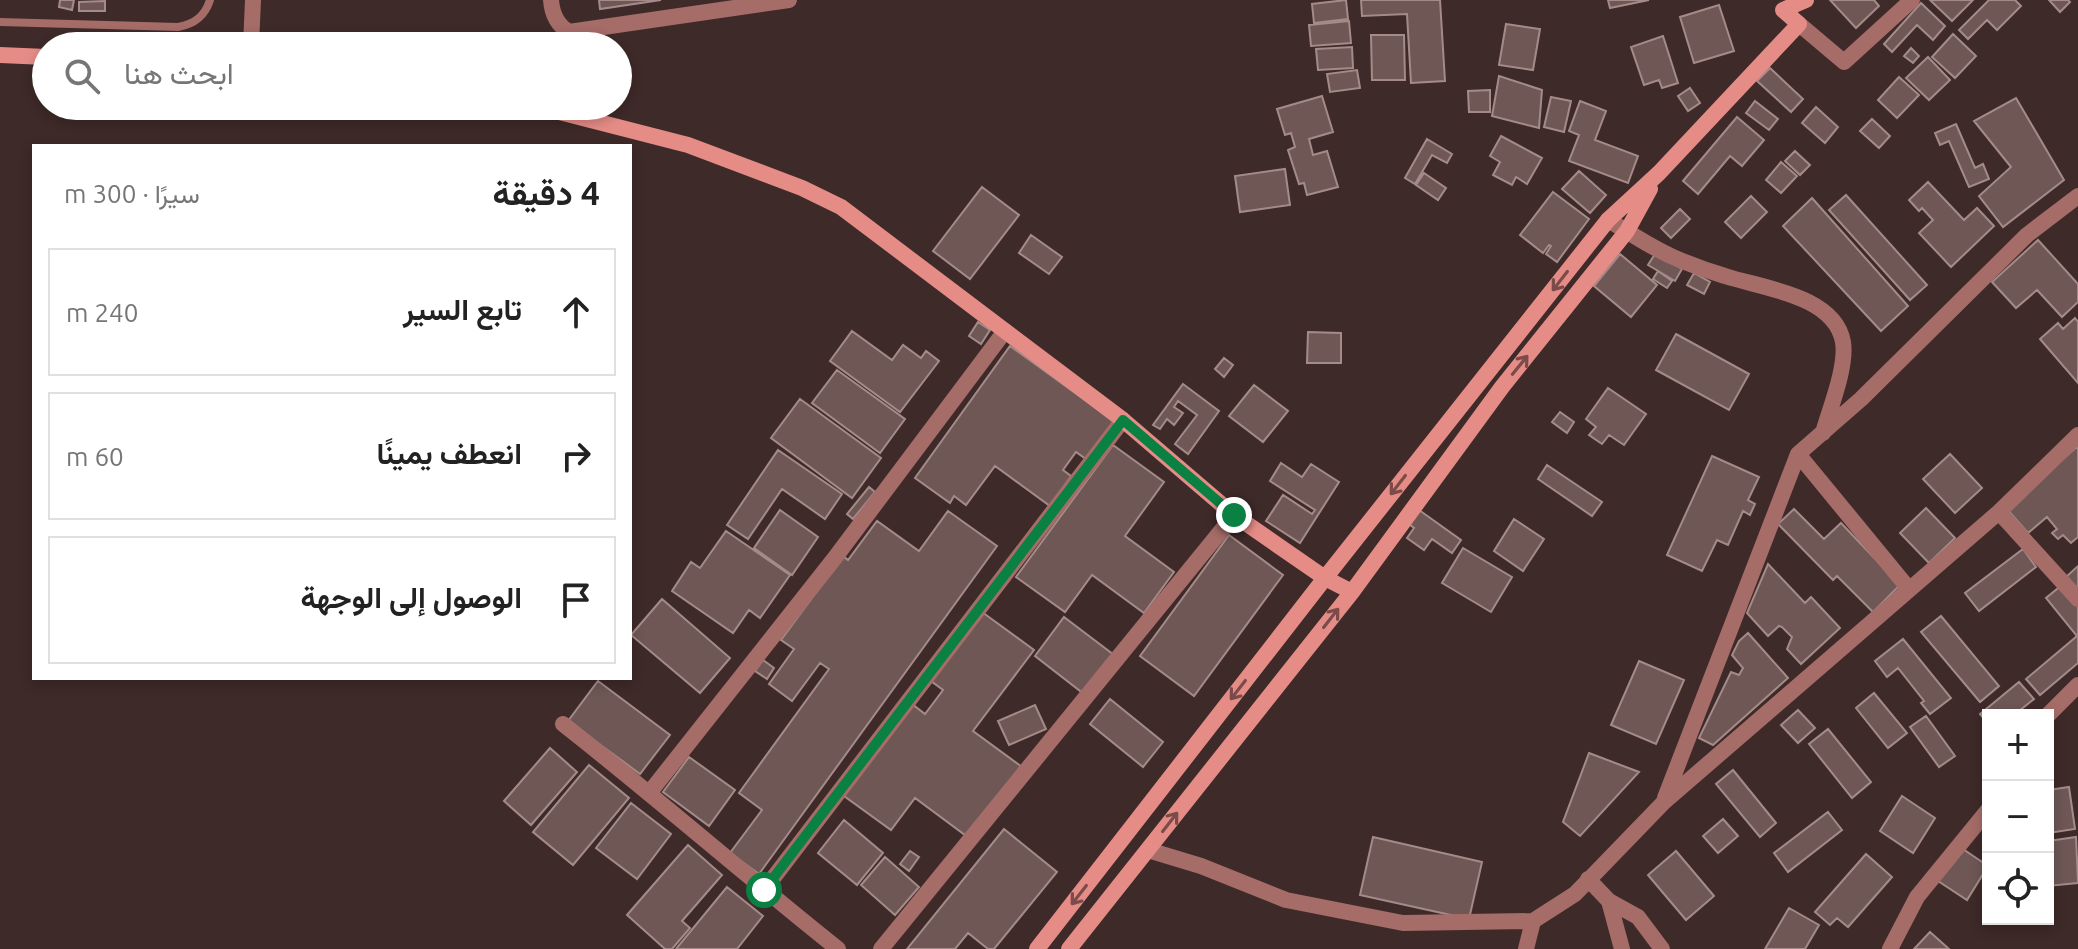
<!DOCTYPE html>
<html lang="ar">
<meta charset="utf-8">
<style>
body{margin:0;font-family:Ubuntu,Vazirmatn,sans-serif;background:#f2f2f2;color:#222;direction:rtl}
.controls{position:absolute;right:24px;bottom:24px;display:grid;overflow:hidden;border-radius:0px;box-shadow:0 4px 12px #0003}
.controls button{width:72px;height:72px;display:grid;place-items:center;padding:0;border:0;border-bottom:2px solid #e0e0e0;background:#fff;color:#222;font:40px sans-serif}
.stop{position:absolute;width:24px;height:24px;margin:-18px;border:6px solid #0b8043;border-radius:50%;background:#fff}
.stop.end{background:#0b8043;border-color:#fff;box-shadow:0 2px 8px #0008}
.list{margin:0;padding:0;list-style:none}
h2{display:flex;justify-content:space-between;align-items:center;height:104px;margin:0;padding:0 32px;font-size:34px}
h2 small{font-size:26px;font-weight:400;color:#767676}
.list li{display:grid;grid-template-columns:52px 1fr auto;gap:24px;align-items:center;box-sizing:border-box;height:128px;margin:0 16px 16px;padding:0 16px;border:2px solid #e0e0e0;border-radius:0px}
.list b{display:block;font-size:30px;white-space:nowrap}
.list em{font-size:26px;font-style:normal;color:#767676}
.icon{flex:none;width:44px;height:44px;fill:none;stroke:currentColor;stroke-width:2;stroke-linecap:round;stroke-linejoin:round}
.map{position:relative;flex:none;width:2078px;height:949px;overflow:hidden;direction:ltr}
.search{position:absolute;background:#fff;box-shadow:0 4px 12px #0003;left:32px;top:32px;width:600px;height:88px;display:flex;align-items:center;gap:20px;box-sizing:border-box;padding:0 28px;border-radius:44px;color:#767676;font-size:30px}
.panel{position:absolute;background:#fff;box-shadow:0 4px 12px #0003;left:32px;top:144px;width:600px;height:536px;border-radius:0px;direction:rtl}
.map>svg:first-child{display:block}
.building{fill:#6e5755;stroke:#a48b89;stroke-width:2}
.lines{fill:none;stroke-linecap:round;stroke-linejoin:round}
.service{stroke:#a56c68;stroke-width:8}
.minor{stroke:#a56c68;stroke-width:16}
.secondary{stroke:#e68c87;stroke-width:16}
.oneway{stroke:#7b4b49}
.route{stroke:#0b8043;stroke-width:10}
</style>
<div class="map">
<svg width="2078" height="949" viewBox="0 0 2078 949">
<rect width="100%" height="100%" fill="#3e2a28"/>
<path class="building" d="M60,0h14l-2,10 -13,-3z
M599,0h62l-61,9z
M1346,0l2,19 -34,4 -2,-19z
M1361,0h79l5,81 -34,2 -4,-69 -45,2z
M1608,0h41l-39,8z
M1830,0h44l5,6 -23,22z
M1930,0h43l-21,21z
M1989,0h26l6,6 -24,24 -10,-10 -19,19 -9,-9z
M2049,0h19l2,2 -10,10z
M105,1v10h-26v-9z
M1921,3l24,23 -12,14 -16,-15 -25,27 -8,-8z
M1719,5l15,46 -40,12 -14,-46z
M1349,21l2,22 -40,3 -2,-21z
M1506,24l34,5 -7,41 -34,-5z
M1953,34l23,22 -21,22 -23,-21z
M1371,35h33l1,45h-33z
M1663,36l15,47 -16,5 -3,-8 -15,5 -13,-38z
M1352,47l1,21 -35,2 -2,-21z
M1911,48l8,8 -6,7 -9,-7z
M1928,57l22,23 -21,20 -23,-22z
M1770,68l33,31 -12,13 -34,-31z
M1357,70l3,18 -30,4 -3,-18z
M1499,76l43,14 -3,38 -47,-12z
M1899,77l20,18 -22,23 -19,-18z
M1690,88l10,15 -12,8 -10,-15z
M1490,90v22h-21l-1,-21z
M1322,96l11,36 -24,7 4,16 14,-4 11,36 -31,8 -3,-12 -5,1 -11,-34 7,-3 -4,-14 -6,2 -8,-26z
M1551,97l20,4 -7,31 -20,-5z
M2016,98l48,82 -61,47 -24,-31 32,-29 -37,-46z
M1580,101l26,10 -11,29 43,16 -10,27 -59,-22 10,-26 -10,-4z
M1755,101l23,18 -9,11 -23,-17z
M1816,107l22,20 -13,16 -23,-20z
M1737,117l27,23 -22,26 -12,-10 -32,38 -15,-13z
M1872,119l18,17 -11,12 -19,-17z
M1956,124l19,44 8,-4 6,15 -20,8 -20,-46 -9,4 -5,-12z
M1501,136l41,22 -15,26 -11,-7 -4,8 -19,-10 7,-13 -10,-6z
M1427,139l25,15 -5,9 -15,-8 -17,29 -10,-6z
M1795,151l15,14 -10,10 -15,-14z
M1781,162l16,14 -16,17 -15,-13z
M1285,169l5,36 -50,7 -5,-36z
M1579,171l27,24 -16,18 -28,-24z
M1424,173l22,15 -8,12 -22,-15z
M1928,182l36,38 13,-12 17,18 -43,41 -32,-34 14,-13 -11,-12 -3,3 -10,-11z
M982,187l37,28 -49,64 -37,-28z
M1553,192l36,27 -32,43 -11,-8 5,-8 -2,-1 -6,8 -23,-18z
M1846,195l81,90 -17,15 -81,-90z
M1751,196l16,16 -26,26 -16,-16z
M1812,198l96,108 -27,25 -98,-105z
M1680,209l10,10 -19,19 -10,-10z
M1031,235l31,22 -13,17 -30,-21z
M2038,240l40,44v18l-16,15 -25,-27 -21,18 -24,-26z
M1620,254l37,31 -26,32 -37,-31z
M1655,254l27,15 -7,12 -27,-16z
M1658,271l14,10 -5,7 -14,-9z
M1694,273l16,9 -6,12 -17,-9z
M2075,318l3,4v61l-38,-44 18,-16 5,6z
M978,322l12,8 -9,14 -12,-8z
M852,331l40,29 11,-15 18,13 5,-7 13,10 -39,51 -70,-51z
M1308,332l33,1v30h-34z
M1676,334l73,40 -20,36 -73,-40z
M1010,346l104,75 -28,38 -10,-7 -13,18 8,6 -21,30 -55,-40 -29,39 -12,-9 -4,7 -35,-25z
M1224,358l9,7 -9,12 -9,-8z
M837,370l68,49 -25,34 -68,-50z
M1183,384l36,27 -31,43 -13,-10 22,-29 -19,-14 -4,6 9,6 -9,12 -7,-6 -7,10 -7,-4z
M1254,385l34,26 -25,31 -34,-26z
M1608,388l38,26 -22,31 -15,-10 -7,9 -13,-9 7,-8 -10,-8z
M800,399l81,59 -29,40 -81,-60z
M1560,412l14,10 -7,11 -15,-11z
M1113,445l51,37 -39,54 49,36 -30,41 -52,-38 -27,37 -49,-35z
M2078,446v91l-7,6 -8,-8 -5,4 -6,-6 5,-4 -10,-12 -19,16 -22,-25z
M778,450l64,44 -17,25 -43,-30 -34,50 -21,-14z
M1950,454l32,34 -27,25 -32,-34z
M1712,456l47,21 -11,23 7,4 -5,11 -7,-4 -15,34 -11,-5 -15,31 -35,-16z
M1281,463l21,14 9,-13 28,18 -39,61 -34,-22 17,-26 29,19 3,-4 -45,-29z
M1547,465l55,37 -10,14 -54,-37z
M869,487l6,5 -22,27 -6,-5z
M1926,508l29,30 -26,25 -29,-30z
M1794,509l30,30 17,-16 59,62 -27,27 -36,-36 -4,4 -55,-56z
M780,510l38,27 -26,38 -38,-27z
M1419,510l42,30 -9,13 -20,-14 -8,11 -17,-12 7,-10 -5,-4z
M948,511l49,35 -238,328 -29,-21 32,-43 -23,-17 90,-124 -9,-6 -28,38 -23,-17 25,-35 -13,-9 62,-84 5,4 29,-39 42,30z
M1514,519l30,20 -21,32 -29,-20z
M726,531l64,44 -30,43 -11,-8 -16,23 -61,-42 19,-29 9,6z
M1229,535l54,40 -89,121 -54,-40z
M1463,548l49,29 -21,35 -49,-29z
M2023,549l13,18 -57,44 -14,-18z
M1768,564l37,39 6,-6 29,31 -39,36 -14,-15 5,-12 -10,-10 -3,-1 -11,10 -21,-23z
M2078,566v24l-12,-13z
M2062,585l16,19v59l-38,32 -14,-16 51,-43 -31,-38z
M662,599l68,59 -30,35 -69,-58z
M982,612l52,38 -61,81 49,36 -53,71 -54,-40 -24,32 -47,-34 68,-92 13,10 18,-24 -12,-9z
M1941,616l58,70 -19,16 -59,-70z
M1064,617l50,38 -30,39 -49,-38z
M1748,633l40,45 -75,67 -14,-7 32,-66 8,3 4,-7 -11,-13 7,-14z
M1903,639l48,59 -21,16 -9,-11 3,-2 -26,-33 -11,9 -12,-16z
M763,660l11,8 -7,11 -12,-8z
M1639,661l45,19 -28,64 -45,-19z
M598,681l72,54 -30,39 -72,-53z
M2019,682l15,17 -20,16h-26v8l-8,-9z
M1874,693l33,40 -19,15 -32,-40z
M1110,699l53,43 -20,25 -53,-43z
M1035,705l11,24 -37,16 -11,-24z
M1798,710l17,18 -17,15 -17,-18z
M1926,716l29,40 -16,11 -29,-40z
M1828,729l43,53 -19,16 -43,-54z
M550,748l27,24 -46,53 -27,-24z
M1589,753l50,19 -59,64 -17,-14z
M689,757l46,33 -26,36 -46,-34z
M589,765l40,33 -56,67 -40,-33z
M1733,770l43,53 -16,14 -44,-53z
M2069,787l6,42 -27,4v-43z
M1902,796l33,22 -22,35 -33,-22z
M631,803l40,31 -34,45 -41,-31z
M1828,812l14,18 -54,42 -14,-19z
M1723,819l15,17 -20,17 -15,-17z
M844,820l39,33 -26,32 -39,-32z
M1004,829l53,43 -63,77h-6l-20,-16 -13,16h-48z
M1373,837l109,25 -13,57 -109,-24z
M2076,837l2,46 -30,3v-45z
M688,845l34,30 -40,46 8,7 -18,21h-7l-38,-34z
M1960,847l28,19 -21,34 -29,-19z
M910,851l9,6 -10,14 -9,-7z
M1676,851l38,45 -28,24 -38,-45z
M1866,854l26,23 -44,50 -11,-9 -7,7 -15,-13z
M885,857l34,30 -24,28 -34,-30z
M727,887l36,29 -26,33h-61z
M1789,908l30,17 -14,24h-40z
M1930,932l19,17h-35z"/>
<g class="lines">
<path class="service" d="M0,22l178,5c17,-3 27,-11 32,-27"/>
<path class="minor" d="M551,0c1,14 6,25 18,32l220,-32
M1799,24l45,38 68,-62
M251,46l2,-46
M1608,220c21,12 42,27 65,37 16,7 35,14 52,19 36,12 110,19 118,66 4,25 -13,66 -20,91
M1798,454l111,135
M1999,512l79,87
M2048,715l30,-30
M563,724c93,73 182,151 275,225
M650,792l184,-233 171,-228
M1665,798l133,-344 63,-55 166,-164 51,-39
M1148,850l53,16 85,34 117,23 130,-2
M1588,879l21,22 13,48
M764,890l359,-470
M1609,901l29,16 24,32
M881,949l353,-434
M1526,949l7,-28 42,-27 89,-92 335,-290 79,-77
M1890,949l27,-52 71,-87"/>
<path class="secondary" d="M0,55l46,2
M536,106l152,39 114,43 39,19 282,213 111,95 91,63 27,14
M1037,949l288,-371 283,-358 51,-47 140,-149 -16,-14 23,-10
M1069,949l283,-357 150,-205 125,-156 23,-42"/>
</g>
<defs><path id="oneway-shaft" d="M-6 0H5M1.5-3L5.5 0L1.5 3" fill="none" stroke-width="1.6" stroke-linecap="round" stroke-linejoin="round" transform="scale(2)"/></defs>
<g class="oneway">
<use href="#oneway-shaft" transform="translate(1560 281) rotate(128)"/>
<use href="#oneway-shaft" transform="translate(1520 365) rotate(-51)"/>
<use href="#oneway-shaft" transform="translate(1398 485) rotate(128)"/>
<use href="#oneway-shaft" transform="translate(1331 618) rotate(-52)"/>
<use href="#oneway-shaft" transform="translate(1238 690) rotate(128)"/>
<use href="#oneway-shaft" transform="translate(1170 822) rotate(-52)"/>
<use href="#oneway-shaft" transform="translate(1079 895) rotate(128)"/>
</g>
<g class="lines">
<path class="route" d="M764,890l359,-470 111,95"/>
</g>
</svg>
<div class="controls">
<button>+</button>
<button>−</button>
<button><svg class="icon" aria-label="locate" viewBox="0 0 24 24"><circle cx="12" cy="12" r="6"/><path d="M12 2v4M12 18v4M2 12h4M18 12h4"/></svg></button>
</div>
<div class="stop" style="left:764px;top:890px"></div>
<div class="stop end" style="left:1234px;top:515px"></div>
<div class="search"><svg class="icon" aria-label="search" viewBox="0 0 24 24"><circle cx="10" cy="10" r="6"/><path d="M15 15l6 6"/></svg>ابحث هنا</div>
<section class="panel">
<h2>4 دقيقة<small>سيرًا · 300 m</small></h2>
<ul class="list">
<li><svg class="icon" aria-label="ahead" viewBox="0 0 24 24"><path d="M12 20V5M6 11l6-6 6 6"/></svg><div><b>تابع السير</b></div><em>240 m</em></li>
<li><svg class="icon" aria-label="right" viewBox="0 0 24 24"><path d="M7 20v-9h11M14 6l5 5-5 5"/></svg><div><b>انعطف يمينًا</b></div><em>60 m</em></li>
<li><svg class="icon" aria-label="arrive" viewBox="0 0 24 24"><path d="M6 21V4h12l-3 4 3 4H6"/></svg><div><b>الوصول إلى الوجهة</b></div></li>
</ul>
</section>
</div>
